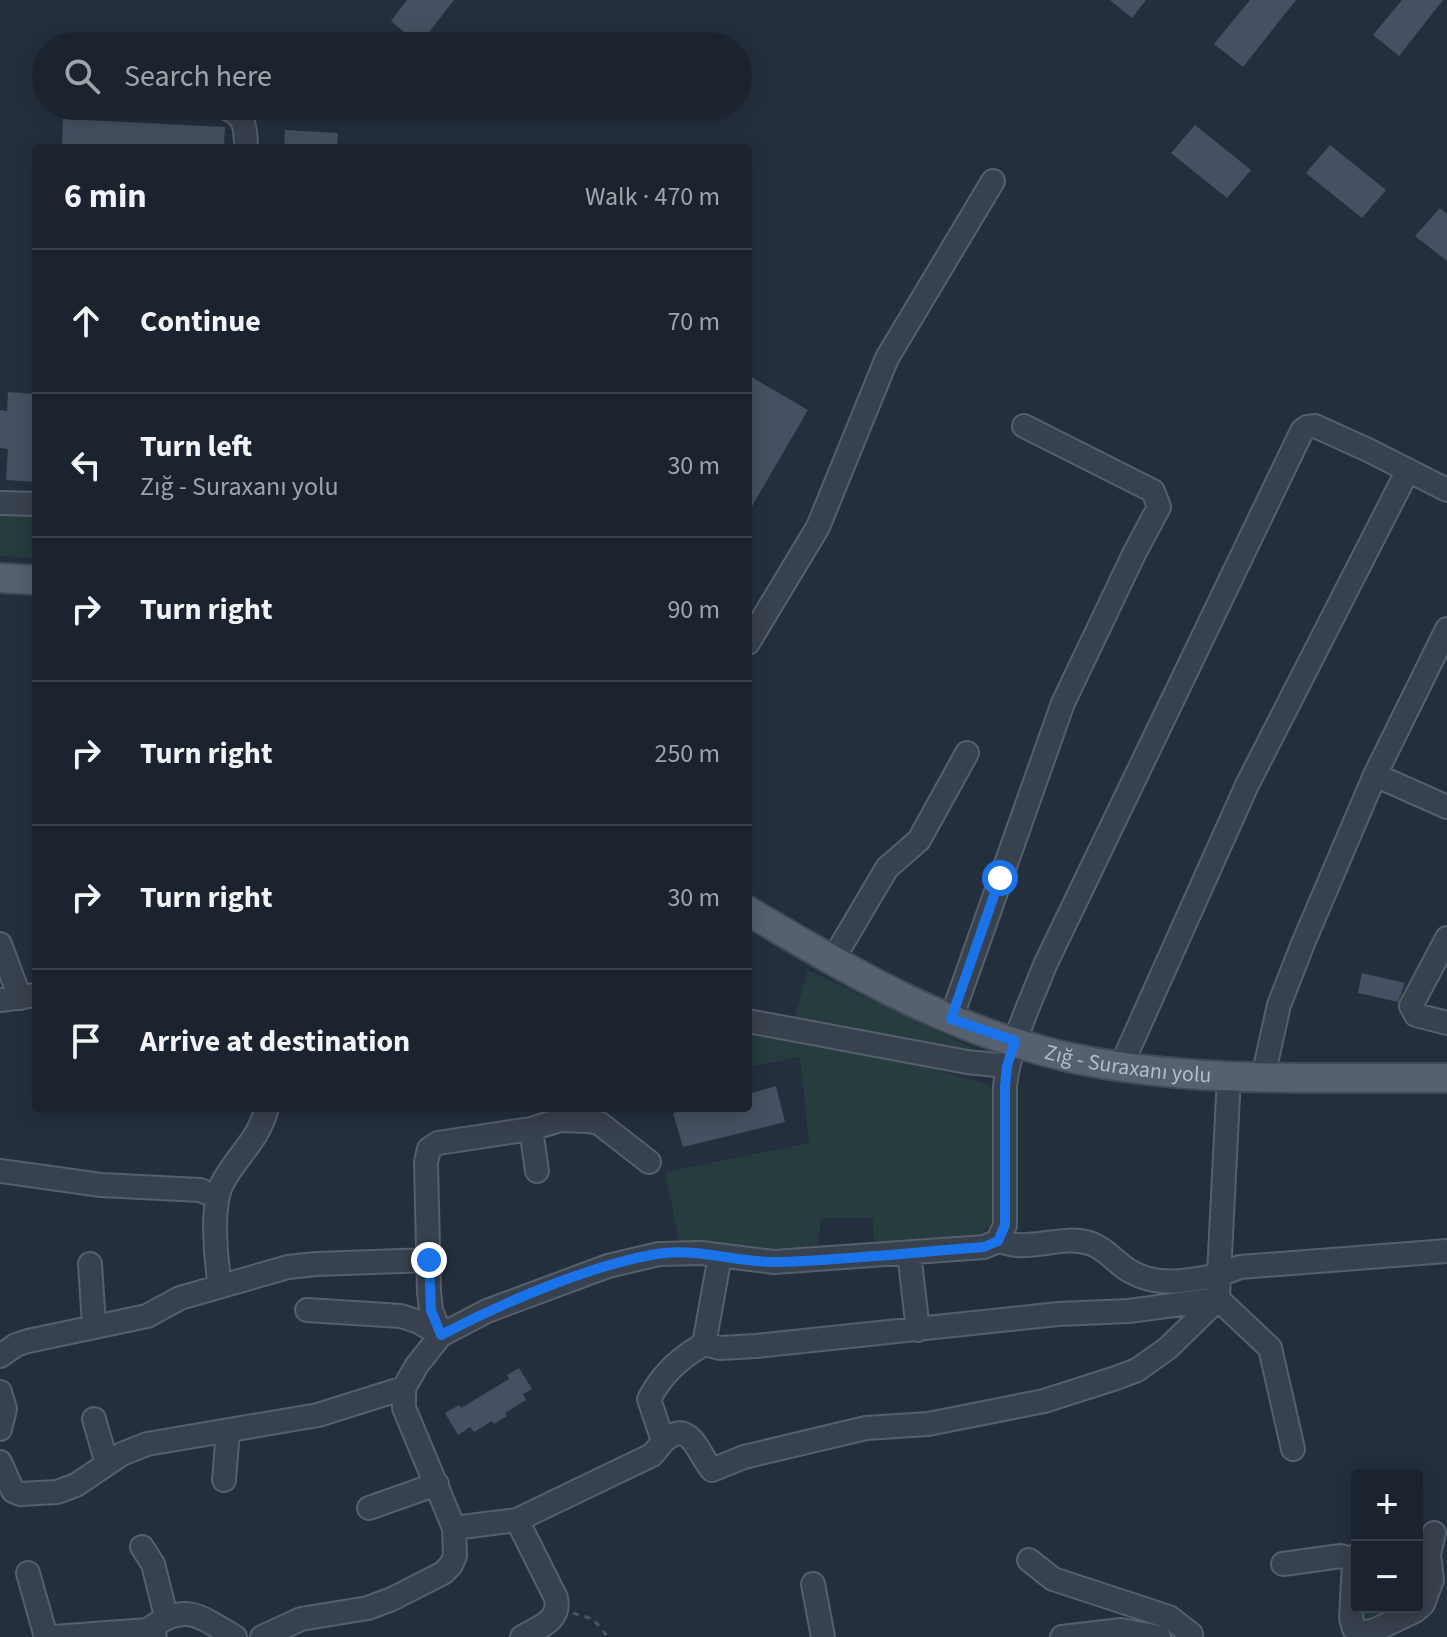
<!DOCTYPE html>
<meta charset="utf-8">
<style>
body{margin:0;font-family:"Source Sans 3",sans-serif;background:#282f3a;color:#f1f3f6}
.controls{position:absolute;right:24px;bottom:24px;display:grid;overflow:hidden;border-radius:8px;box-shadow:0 4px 20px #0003}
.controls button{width:72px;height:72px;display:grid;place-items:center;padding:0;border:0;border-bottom:2px solid #39404a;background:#1b232e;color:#f1f3f6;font:40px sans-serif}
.stop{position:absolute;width:24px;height:24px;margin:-18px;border:6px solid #1a73e8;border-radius:50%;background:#fff}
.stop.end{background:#1a73e8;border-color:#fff;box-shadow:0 2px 8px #0008}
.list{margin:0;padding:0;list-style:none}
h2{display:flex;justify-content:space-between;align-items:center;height:104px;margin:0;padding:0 32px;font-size:34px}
h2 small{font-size:26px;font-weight:400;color:#a0a4aa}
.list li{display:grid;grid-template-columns:52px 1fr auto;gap:24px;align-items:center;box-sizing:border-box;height:144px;padding:0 32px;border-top:2px solid #39404a}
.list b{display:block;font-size:30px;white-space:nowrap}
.list p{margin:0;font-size:26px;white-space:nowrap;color:#a0a4aa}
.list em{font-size:26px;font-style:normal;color:#a0a4aa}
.icon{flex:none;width:44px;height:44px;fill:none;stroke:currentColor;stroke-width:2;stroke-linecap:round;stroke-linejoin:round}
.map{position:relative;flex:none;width:1447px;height:1637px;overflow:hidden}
.search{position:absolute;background:#1b232e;box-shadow:0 4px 20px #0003;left:32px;top:32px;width:720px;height:88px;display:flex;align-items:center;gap:20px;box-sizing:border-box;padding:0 28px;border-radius:44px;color:#a0a4aa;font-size:30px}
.panel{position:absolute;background:#1b232e;box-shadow:0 4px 20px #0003;left:32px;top:144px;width:720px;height:968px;border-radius:8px}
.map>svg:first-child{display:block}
.green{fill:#263c3f}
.building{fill:#455162}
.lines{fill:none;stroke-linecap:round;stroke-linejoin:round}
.minor-casing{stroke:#565f6c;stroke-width:26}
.major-casing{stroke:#414a57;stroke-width:32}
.path{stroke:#44595c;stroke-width:3;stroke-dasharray:6 6;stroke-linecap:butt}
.minor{stroke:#38414e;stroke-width:22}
.major{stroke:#56606e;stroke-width:28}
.route{stroke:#1a73e8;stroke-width:10}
.labels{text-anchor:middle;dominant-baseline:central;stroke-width:8;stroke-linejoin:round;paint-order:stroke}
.street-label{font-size:22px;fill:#b4bcc9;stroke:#1d2633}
</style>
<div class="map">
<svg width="1447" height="1637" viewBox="0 0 1447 1637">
<rect width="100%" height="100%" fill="#242f3e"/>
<path class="green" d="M0,515h36v43l-36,-2z
M808,970l165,78v7l-178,-38z
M748,1031l146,26 94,28 9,9v122l-5,10 -11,7 -107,13 -1,-28h-52l-4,31 -137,-4 -15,-73 144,-29 -9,-86 -52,10z
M1359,1607h32c-8,8 -19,15 -30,11z"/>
<path class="building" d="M407,0h47l-35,45 -28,-24z
M1110,0h36l-14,18z
M1250,0h46l-53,67 -29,-23z
M1402,0h41l-44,56 -26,-21z
M63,119l162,8 -1,21h-162z
M1195,125l56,45 -24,28 -56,-45z
M285,130l53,3 -1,15h-53z
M1330,145l56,45 -24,28 -56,-45z
M1440,208l7,6v47l-32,-25z
M748,375l60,35 -60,103z
M8,392l28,2v88l-30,-2 2,-31 -8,-1v-38l7,1z
M1362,973l43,10 -7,19 -40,-9z
M776,1086l9,36 -102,25 -10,-34 19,-5h56v-14z
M519,1368l13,21 -9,5 3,6 -21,13 2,3 -13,8 -2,-3 -18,11 -4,-5 -12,8 -13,-22 14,-8 2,3 48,-29 -2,-4z"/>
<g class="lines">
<g class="minor-casing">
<path id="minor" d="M220,106c24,7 26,18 26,42
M0,503l36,1
M748,643l70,-116 69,-169 106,-177
M1375,775l72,32
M1447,938l-36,68 5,9 31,8
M0,944l20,54
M832,961l55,-93 32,-28 48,-87
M0,1000l36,-5
M951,1019l112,-316 71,-149 25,-47 -6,-16 -129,-65
M748,1021l219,41 40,4
M1121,1066l126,-281 161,-315
M1263,1077l16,-72 25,-64 71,-166 72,-146
M531,1129l6,42
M0,1171l101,14 99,5 17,7
M998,1241c6,1 13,4 19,4 25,2 50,-10 75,-1 14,5 23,18 36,26 29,18 59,11 91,5l10,-199
M909,1253l9,77
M90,1264l4,61
M220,1286c-4,-26 -10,-81 3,-104 15,-28 35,-41 44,-74
M307,1310l94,6 18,6 22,13
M441,1335l-10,-25 -2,-18 -3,-130 3,-13 9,-6 93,-14 29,-9 27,1 12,2 50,39
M704,1344l16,-88
M0,1356l16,-11 12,-4 119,-25 33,-18 108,-31 28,-3 113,-4
M0,1392l5,17 -5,20
M94,1419l13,45
M663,1441l-14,-42c13,-25 31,-41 55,-55l16,4 36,-2 302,-32 71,-3 89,-12 52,49 23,101
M0,1462l13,29 7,3 37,-2 19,-7 46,-31 25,-10 171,-29 86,-27
M224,1480l4,-50
M369,1508l68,-24
M517,1520l39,78c5,23 -17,29 -34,39
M454,1528l63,-8 135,-65c5,-5 8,-11 13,-15 26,-21 33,14 47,30l32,-13 122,-29 62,-4 116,-23 72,-23 21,-8 31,-22 50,-49 1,-24 21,-8 207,-16
M142,1547l11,17 13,52
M1357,1555l-3,6 -3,57 3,11 8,3 11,-1 42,-20 8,-7 9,-24 -3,-26 5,-21
M1029,1560l24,19 116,38 22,17v3
M1283,1564l58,-8 13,5
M28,1573l18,64
M813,1584l10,53
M148,1630c37,-29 51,-14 87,7
M53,1637l95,-7 7,7
M262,1637l39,-18 67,-11 24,-9 51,-26 8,-8 4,-9 -1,-28 -50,-120v-20l13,-23 24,-30 46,-24 121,-45 51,-12 42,-1 73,9 210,-15 14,-6 7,-16v-139c5,-43 25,-82 40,-121l257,-534 5,-4 8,-1 53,24 79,40
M1062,1637l59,-7 38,7"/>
</g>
<g class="major-casing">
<g id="major">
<path d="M0,578l36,2"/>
<path id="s1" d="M748,911c104,62 205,121 324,147 122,26 251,19 375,20"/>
</g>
</g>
<path class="path" d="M573,1613l20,6 15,18"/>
<use href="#minor" class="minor"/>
<use href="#major" class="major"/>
</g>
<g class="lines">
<path class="route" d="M429,1260l2,50 10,25c61,-32 147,-69 215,-81 41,-7 81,9 121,8 69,-2 138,-10 207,-15l14,-6 7,-16v-139l2,-20 8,-25 -64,-22 49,-141"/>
</g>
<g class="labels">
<g class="street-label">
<text stroke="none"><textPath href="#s1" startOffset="414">Zığ - Suraxanı yolu</textPath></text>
</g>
</g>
</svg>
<div class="controls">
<button>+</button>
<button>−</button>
</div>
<div class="stop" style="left:1000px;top:878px"></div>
<div class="stop end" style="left:429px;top:1260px"></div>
<div class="search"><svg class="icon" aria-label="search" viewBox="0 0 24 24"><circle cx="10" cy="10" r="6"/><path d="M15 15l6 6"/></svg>Search here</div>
<section class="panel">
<h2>6 min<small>Walk · 470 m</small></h2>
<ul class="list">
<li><svg class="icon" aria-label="ahead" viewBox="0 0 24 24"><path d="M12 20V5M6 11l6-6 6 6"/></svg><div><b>Continue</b></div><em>70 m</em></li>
<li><svg class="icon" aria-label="left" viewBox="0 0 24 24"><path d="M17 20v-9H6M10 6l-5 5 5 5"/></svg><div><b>Turn left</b><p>Zığ - Suraxanı yolu</p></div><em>30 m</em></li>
<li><svg class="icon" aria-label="right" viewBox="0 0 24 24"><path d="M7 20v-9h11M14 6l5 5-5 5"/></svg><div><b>Turn right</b></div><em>90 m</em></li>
<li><svg class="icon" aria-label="right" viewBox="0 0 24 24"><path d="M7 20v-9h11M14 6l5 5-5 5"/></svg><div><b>Turn right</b></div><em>250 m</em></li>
<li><svg class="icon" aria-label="right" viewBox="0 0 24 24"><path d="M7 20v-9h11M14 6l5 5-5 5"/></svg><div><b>Turn right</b></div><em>30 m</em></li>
<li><svg class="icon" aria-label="arrive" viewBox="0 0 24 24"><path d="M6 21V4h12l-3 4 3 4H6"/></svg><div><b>Arrive at destination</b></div></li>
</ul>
</section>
</div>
